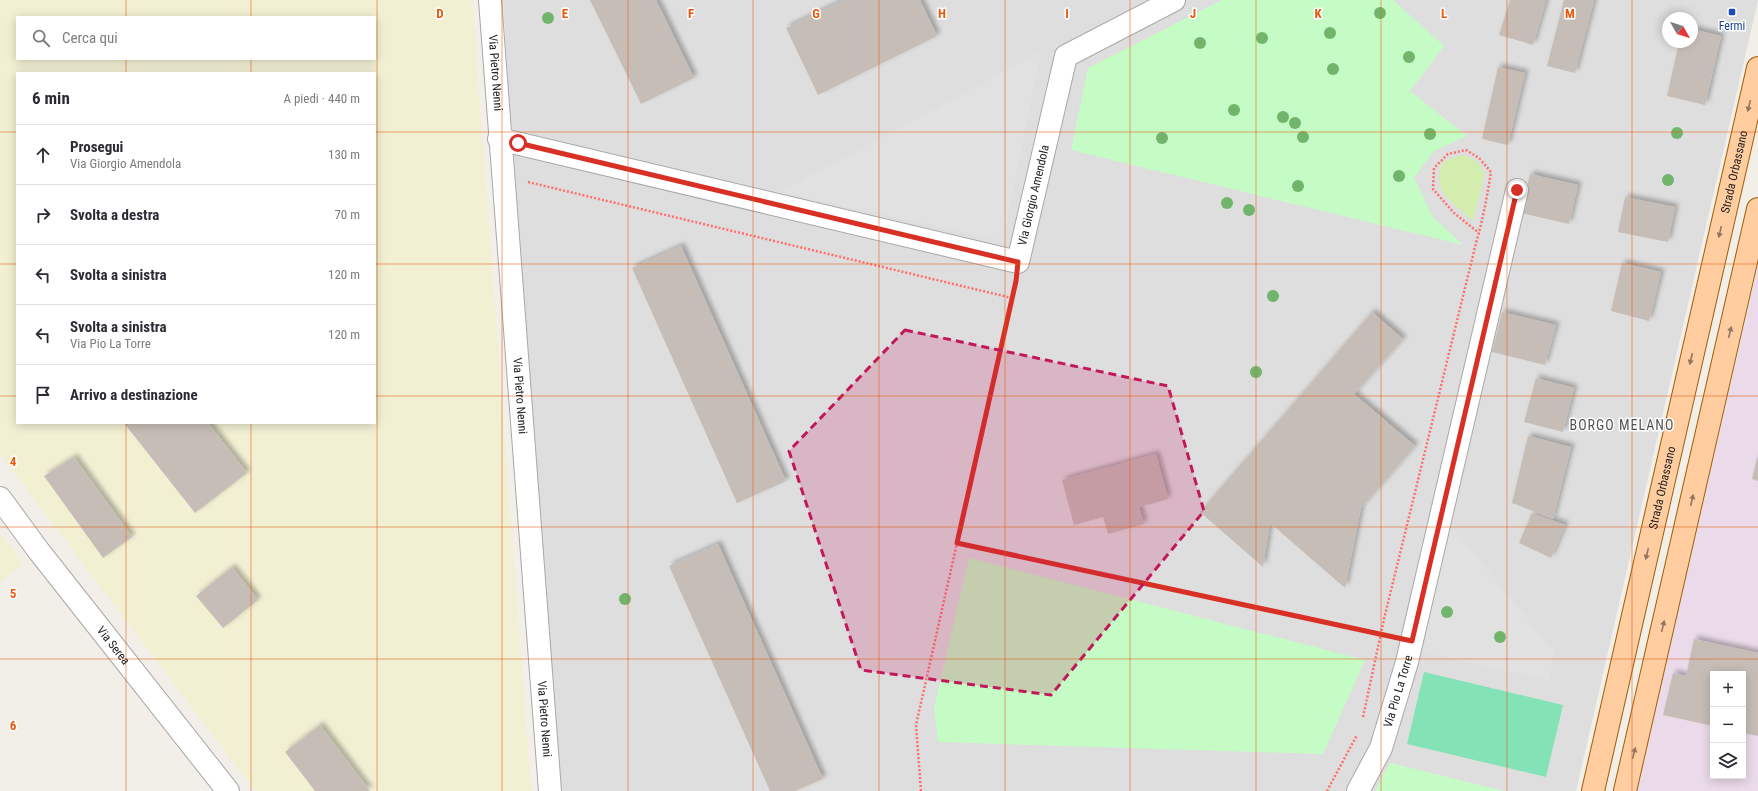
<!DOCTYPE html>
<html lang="it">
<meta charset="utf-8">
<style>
body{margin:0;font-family:"Roboto Condensed",sans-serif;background:#f2f2f3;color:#2b2b33}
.controls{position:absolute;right:12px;bottom:12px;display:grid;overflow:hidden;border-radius:0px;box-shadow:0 2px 10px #0003}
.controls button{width:36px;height:36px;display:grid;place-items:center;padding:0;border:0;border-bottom:1px solid #e1e1e2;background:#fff;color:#2b2b33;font:20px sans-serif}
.compass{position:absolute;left:1662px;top:12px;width:36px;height:36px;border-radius:50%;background:#fff;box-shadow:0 2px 10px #0003;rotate:129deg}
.stop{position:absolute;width:12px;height:12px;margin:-9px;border:3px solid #d93025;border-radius:50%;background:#fff}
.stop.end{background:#d93025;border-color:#fff;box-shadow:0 1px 4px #0008}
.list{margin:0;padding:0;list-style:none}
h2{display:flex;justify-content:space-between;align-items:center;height:52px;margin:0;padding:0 16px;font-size:17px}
h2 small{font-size:13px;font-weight:400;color:#7c7c81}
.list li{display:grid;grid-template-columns:26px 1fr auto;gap:12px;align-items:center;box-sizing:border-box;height:60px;padding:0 16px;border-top:1px solid #e1e1e2}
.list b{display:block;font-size:15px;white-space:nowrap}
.list p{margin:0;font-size:13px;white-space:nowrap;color:#7c7c81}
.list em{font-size:13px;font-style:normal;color:#7c7c81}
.icon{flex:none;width:22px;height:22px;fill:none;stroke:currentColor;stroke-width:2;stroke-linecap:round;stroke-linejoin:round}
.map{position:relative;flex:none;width:1758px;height:791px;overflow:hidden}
.search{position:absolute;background:#fff;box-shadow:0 2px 10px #0003;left:16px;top:16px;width:360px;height:44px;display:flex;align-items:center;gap:10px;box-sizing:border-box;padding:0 14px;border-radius:0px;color:#7c7c81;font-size:15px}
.panel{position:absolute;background:#fff;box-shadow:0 2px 10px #0003;left:16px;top:72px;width:360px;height:352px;border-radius:0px}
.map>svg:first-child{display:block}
.residential{fill:#dfdede;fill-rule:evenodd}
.industrial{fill:#ebdae9;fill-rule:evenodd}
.farmland{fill:#f1f0d3;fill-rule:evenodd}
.grass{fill:#d2edad}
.park{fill:#c5fcc5}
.pitch{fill:#84e3b6}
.parking{fill:#e1e1e1}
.building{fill:#c7bdb7;filter:url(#shadow)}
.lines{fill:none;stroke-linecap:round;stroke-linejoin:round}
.minor-casing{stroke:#a8a8a8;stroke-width:24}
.major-casing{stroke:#9f5c00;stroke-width:24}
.path{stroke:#ff6e6c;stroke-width:2.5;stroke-dasharray:2 2;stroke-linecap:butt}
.minor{stroke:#fff;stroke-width:22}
.major{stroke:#ffcda0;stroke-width:22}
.tree{fill:#71b56c}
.oneway{fill:#907760}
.route{stroke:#d93025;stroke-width:5}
.marked{fill:#c2185b;fill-opacity:0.2;stroke:#c2185b;stroke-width:3;stroke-dasharray:8 5;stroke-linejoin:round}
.grid{fill:none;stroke:#e8590c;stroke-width:1;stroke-opacity:0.55}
.transit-dot{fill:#1a4fb4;stroke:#fff;stroke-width:1.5}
.labels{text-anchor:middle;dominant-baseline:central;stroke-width:3;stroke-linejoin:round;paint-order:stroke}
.transit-label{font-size:12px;fill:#164399;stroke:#fff}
.street-label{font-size:12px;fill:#212121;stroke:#fff}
.quarter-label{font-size:14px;letter-spacing:1px;fill:#545454;stroke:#fff}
.grid-label{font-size:13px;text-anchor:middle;font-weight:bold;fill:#e8590c;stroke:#fff;stroke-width:3;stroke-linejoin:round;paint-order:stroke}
</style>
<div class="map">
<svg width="1758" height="791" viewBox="0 0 1758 791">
<defs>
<filter id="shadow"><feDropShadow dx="3.5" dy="-3.5" stdDeviation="2" flood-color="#0004"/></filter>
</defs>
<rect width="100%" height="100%" fill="#f2eee8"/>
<path class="residential" d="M503,0h1255l-182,791h-1016l-49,-653zM1668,18h24v24h-24z"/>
<path class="industrial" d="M1758,265v526h-121zM1713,674h30v102h-30z"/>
<path class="farmland" d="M0,0h472l59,791h-276l-255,-337zM17,17h358v42h-358zM17,73h358v350h-358z
M0,533l23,31 -23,18z"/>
<path class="grass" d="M1463,155c12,3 16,8 22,19l-12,47c-19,-18 -42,-28 -31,-58l10,-5z"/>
<path class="park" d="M1222,0h171l51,46 -34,45 57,45 -33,15 -20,27 19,39 30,28 -392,-95 17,-82z
M969,558l396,102 -42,94 -385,-12 -4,-34z
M1390,763l114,28h-129z"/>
<path class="pitch" d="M1424,672l139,33 -17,72 -139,-33z"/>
<path class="parking" d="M1041,52l-38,189 -223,-49z
M1450,524l105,129 -7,27 -132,-29z"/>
<path class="building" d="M590,0h66l38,78 -53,26z
M844,0h76l17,36 -119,59 -32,-67z
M1510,0h36l-13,45 -34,-10z
M1564,0h30l-19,73 -28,-7z
M1692,29l29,7 -16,69 -38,-9 12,-54h13z
M1498,67l27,6 -17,72 -26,-6z
M1530,174l48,11 -9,39 -48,-11z
M1625,197l50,10 -7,35 -50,-10z
M681,246l105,235 -49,22 -105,-235z
M1622,263l39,9 -12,49 -38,-10z
M1372,312l31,27 -49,55 61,52 -54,62 -16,80 -75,-65 -7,44 -63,-55z
M1502,312l54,13 -11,40 -53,-13z
M1536,378l38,10 -11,44 -39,-10z
M124,423h84l39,50 -52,40z
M1528,436l43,11 -18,72 -41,-16z
M1156,454l12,45 -29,8 5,17 -36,10 -5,-17 -29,8 -12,-45z
M74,457l58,80 -29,21 -59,-82z
M1757,458h1v23l-6,-2z
M1532,513l33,12 -14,33 -32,-15z
M718,544l105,235 -28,12h-25l-101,-225z
M232,567l26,33 -35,28 -27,-32z
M1694,639l64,14v83l-15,-3v-59h-30v52l-50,-11 10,-42 13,3z
M320,725l50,66h-55l-30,-39z"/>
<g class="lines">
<g class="minor-casing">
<g id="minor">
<path id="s1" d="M490,0l60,791"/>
<path id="s2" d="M499,139l519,123 48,-206 108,-56"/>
<path id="s3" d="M0,498l38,52 190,241"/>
<path id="s4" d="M1358,791l23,-43 26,-86 110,-472"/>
</g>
</g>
<g class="major-casing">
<g id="major">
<path id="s5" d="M1593,791l165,-723"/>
<path d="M1625,791l133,-582"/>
</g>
</g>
<path class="path" d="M528,182l484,116
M957,543l432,93
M1363,717l21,-98 92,-376c7,-23 11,-47 15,-71l-12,-14 -13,-8 -18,4 -14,14 -1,21 21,24 25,20
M921,791l-5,-66 99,-439
M1327,791l30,-56"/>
<use href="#minor" class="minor"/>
<use href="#major" class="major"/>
</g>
<g class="tree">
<circle cx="1380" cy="13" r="6"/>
<circle cx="548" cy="18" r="6"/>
<circle cx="1330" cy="33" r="6"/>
<circle cx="1262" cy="38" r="6"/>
<circle cx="1200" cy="43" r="6"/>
<circle cx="1409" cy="57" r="6"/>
<circle cx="1333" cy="69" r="6"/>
<circle cx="1234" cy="110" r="6"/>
<circle cx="1283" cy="117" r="6"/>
<circle cx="1295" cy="123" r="6"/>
<circle cx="1677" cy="133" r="6"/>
<circle cx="1430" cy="134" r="6"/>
<circle cx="1303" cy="137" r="6"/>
<circle cx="1162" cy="138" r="6"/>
<circle cx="1399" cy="176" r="6"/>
<circle cx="1668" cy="180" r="6"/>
<circle cx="1298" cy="186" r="6"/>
<circle cx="1227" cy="203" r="6"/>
<circle cx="1249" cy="210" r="6"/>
<circle cx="1273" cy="296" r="6"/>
<circle cx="1256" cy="372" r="6"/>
<circle cx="625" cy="599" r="6"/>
<circle cx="1447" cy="612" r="6"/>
<circle cx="1500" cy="637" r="6"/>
</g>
<defs><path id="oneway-solid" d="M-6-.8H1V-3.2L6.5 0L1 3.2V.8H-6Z"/></defs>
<g class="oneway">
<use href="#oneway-solid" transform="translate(1749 106) rotate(103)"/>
<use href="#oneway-solid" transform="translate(1720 232) rotate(103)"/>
<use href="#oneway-solid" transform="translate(1730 332) rotate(-77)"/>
<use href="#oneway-solid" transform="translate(1691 359) rotate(103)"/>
<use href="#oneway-solid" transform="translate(1692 500) rotate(-77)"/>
<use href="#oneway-solid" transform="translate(1647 554) rotate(103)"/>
<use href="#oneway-solid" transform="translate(1663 626) rotate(-77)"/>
<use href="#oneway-solid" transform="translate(1634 753) rotate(-77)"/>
</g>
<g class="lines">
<path class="route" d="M518,143l500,119 -2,19 -59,262 455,98 105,-451"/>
</g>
<path class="marked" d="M905,330l263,56 36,125 -153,184 -190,-25 -72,-219z"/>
<path class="grid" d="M126,0v17M251,0v17M377,0v791M502,0v791M628,0v791M753,0v791M879,0v791M1005,0v791M1130,0v791M1256,0v791M1381,0v791M1507,0v791M1632,0v791M126,59v14M251,59v14M0,132h17M375,132h1383M0,264h17M375,264h1383M0,396h17M375,396h1383M126,423v368M251,423v368M0,527h1758M0,659h1758"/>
<rect class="transit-dot" x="1728" y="8" width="8" height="8" rx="2"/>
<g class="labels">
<g class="transit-label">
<text x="1732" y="26">Fermi</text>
</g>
<g class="street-label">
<text stroke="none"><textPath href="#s1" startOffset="73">Via Pietro Nenni</textPath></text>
<text stroke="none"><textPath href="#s5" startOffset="635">Strada Orbassano</textPath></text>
<text stroke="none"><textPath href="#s2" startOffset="602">Via Giorgio Amendola</textPath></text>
<text stroke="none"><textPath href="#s1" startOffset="397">Via Pietro Nenni</textPath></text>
<text stroke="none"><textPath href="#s5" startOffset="311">Strada Orbassano</textPath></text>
<text stroke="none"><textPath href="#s3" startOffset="186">Via Serea</textPath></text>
<text stroke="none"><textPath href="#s4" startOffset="108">Via Pio La Torre</textPath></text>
<text stroke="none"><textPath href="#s1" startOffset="721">Via Pietro Nenni</textPath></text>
</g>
<g class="quarter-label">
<text x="1622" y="425">BORGO MELANO</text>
</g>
</g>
<g class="grid-label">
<text x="440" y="18">D</text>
<text x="565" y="18">E</text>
<text x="691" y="18">F</text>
<text x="816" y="18">G</text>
<text x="942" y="18">H</text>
<text x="1067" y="18">I</text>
<text x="1193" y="18">J</text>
<text x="1318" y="18">K</text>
<text x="1444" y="18">L</text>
<text x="1570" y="18">M</text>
<text x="13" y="466">4</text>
<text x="13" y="598">5</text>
<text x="13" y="730">6</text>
</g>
</svg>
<div class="controls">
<button>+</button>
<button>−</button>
<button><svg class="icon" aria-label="layers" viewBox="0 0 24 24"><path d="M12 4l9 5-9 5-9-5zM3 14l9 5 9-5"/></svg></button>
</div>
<svg class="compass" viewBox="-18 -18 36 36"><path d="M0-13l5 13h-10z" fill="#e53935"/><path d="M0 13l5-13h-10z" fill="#7c7c81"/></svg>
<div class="stop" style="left:518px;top:143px"></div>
<div class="stop end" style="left:1517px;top:190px"></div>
<div class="search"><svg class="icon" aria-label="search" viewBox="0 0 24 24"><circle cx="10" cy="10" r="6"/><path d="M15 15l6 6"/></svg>Cerca qui</div>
<section class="panel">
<h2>6 min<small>A piedi · 440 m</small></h2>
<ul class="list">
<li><svg class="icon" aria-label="ahead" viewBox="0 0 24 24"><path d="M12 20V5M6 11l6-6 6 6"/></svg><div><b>Prosegui</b><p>Via Giorgio Amendola</p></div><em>130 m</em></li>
<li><svg class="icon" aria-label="right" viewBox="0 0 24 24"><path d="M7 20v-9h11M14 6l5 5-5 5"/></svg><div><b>Svolta a destra</b></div><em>70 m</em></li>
<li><svg class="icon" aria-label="left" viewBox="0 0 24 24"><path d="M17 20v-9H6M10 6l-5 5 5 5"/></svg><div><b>Svolta a sinistra</b></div><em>120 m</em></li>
<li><svg class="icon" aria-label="left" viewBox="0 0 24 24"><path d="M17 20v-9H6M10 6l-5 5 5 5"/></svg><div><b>Svolta a sinistra</b><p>Via Pio La Torre</p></div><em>120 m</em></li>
<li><svg class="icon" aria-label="arrive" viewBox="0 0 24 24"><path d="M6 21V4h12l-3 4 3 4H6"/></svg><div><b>Arrivo a destinazione</b></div></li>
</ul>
</section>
</div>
